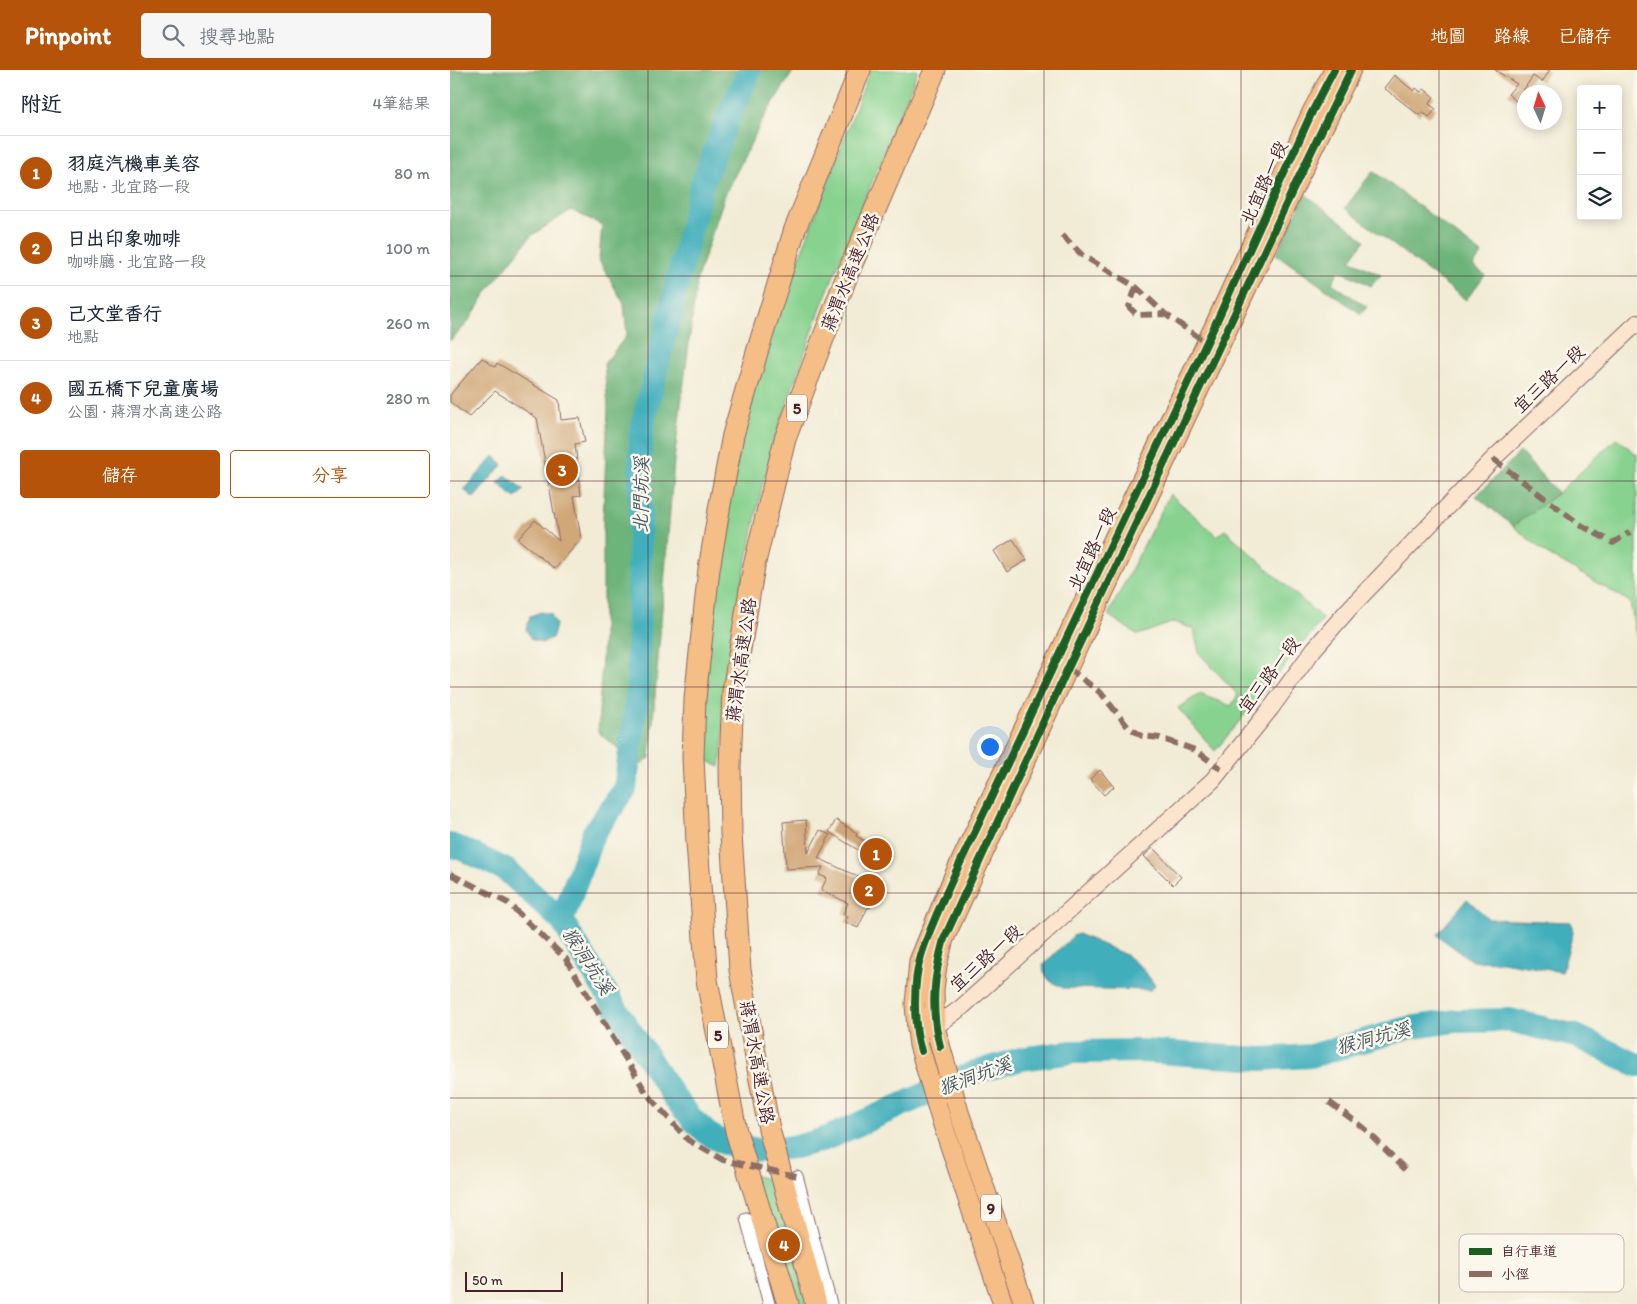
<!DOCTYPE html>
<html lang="zh-TW">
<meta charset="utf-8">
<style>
body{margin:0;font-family:Itim,"LXGW WenKai TC",sans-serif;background:#f6f6f7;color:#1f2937}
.controls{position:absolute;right:15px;top:15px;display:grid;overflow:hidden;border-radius:5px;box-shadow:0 2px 12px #0003}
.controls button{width:45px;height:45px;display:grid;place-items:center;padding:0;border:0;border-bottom:1px solid #e0e1e3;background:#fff;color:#1f2937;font:25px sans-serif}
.compass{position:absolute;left:1067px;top:15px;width:45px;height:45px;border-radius:50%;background:#fff;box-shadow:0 2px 12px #0003;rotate:356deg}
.scale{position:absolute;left:15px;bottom:12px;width:98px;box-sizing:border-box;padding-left:5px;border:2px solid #4a1f2b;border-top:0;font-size:14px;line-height:18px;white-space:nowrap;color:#4a1f2b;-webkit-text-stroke:4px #fbf7ec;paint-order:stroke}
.you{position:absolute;left:539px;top:676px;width:18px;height:18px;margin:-12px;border:4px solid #fff;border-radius:50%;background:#1a73e8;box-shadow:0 0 0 8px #1a73e833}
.badge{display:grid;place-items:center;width:32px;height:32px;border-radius:50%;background:#b45309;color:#fff;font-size:16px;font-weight:700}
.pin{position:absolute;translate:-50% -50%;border:2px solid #fff;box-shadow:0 1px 5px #0006}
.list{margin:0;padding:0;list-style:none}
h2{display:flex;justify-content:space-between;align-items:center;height:65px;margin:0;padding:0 20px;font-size:21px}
h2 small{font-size:16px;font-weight:400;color:#747a83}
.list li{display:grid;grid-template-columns:32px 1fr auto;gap:15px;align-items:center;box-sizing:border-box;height:75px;padding:0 20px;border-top:1px solid #e0e1e3}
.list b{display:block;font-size:19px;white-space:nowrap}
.list p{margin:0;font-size:16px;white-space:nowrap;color:#747a83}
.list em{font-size:16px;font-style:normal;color:#747a83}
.actions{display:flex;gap:10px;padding:15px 20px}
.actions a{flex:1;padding:11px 0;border:1px solid #b45309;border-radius:5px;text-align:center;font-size:18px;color:#b45309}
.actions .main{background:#b45309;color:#fff}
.icon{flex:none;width:28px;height:28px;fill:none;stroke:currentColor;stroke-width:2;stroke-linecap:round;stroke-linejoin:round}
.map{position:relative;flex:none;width:1187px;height:1234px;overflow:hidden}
header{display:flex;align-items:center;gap:30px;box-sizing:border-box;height:70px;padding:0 25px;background:#b45309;color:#fff}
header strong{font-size:24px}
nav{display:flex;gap:28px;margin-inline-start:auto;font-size:18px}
.search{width:350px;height:45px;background:#f6f6f7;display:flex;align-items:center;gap:12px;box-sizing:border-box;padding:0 18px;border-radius:5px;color:#747a83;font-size:19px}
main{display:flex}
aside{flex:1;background:#fff}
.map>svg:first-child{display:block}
.green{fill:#87d28f;stroke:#68785d}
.forest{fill:#6db47a;stroke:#5c6a52}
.water{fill:#3faebb;stroke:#446673}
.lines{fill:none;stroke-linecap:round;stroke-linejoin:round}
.river{stroke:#3faebb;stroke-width:24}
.building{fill:#d0a778}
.street-casing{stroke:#856767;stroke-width:13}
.secondary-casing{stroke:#856767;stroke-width:18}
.primary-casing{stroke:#856767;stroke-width:21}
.highway-casing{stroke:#856767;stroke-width:23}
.street{stroke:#fff;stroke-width:11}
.secondary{stroke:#fbe5cf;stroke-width:16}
.primary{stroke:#f6be87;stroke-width:19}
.highway{stroke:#f6be87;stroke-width:21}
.quiet{stroke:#8d6e63;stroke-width:6;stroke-dasharray:12 6;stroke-linecap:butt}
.cycleway-casing{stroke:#fbf7ec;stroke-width:11}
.cycleway{stroke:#1b5e20;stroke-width:8}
.grid{fill:none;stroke:#4a1f2b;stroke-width:1;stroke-opacity:0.55}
.labels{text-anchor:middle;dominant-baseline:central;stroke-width:5;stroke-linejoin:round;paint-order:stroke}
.shield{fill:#fbf7ec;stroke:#7f6065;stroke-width:1}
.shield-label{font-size:16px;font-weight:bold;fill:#4a1f2b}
.street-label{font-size:18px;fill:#4a1f2b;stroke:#fbf7ec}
.water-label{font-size:19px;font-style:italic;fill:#465865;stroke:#fbf7ec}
.key{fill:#fbf7ec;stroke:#c6b6b2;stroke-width:1}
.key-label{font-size:14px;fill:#4a1f2b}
</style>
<header>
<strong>Pinpoint</strong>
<div class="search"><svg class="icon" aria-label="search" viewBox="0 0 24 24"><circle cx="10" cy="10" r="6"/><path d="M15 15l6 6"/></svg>搜尋地點</div>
<nav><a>地圖</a><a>路線</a><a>已儲存</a></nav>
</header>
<main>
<aside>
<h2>附近<small>4筆結果</small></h2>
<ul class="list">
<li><span class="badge">1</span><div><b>羽庭汽機車美容</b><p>地點 · 北宜路一段</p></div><em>80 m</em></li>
<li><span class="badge">2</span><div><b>日出印象咖啡</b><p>咖啡廳 · 北宜路一段</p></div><em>100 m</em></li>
<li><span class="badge">3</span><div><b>己文堂香行</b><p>地點</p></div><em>260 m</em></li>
<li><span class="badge">4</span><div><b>國五橋下兒童廣場</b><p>公園 · 蔣渭水高速公路</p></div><em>280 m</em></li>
</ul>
<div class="actions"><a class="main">儲存</a><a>分享</a></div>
</aside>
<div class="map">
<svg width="1187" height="1234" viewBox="0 0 1187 1234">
<rect width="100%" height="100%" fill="#fbf7ec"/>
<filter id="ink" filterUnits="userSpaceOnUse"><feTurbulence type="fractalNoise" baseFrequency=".02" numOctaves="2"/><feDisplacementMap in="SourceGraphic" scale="10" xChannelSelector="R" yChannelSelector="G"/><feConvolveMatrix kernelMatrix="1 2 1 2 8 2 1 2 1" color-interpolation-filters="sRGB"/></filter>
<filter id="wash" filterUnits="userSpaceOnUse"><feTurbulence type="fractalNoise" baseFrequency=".0096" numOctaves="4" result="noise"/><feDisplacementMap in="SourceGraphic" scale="20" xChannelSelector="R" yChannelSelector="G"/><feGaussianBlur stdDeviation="1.12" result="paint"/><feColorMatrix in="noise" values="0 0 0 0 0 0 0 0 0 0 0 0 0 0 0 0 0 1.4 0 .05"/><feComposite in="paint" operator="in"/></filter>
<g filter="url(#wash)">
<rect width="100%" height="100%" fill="#f2ecd6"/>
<path class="green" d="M420,0h48l-95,232 -42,118 -19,66 -24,118 -18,163 -18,-9 2,-59 7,-75 16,-113 19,-93 31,-101z
M1167,368l20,17v185l-7,-38 -83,-48 -34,-28 45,-33z
M720,424l47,42 8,-6 98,89 -108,132 -37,-43 22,-14 31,12 7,-11 -39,-42 -5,-24 -20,-7 -36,13 -30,-20z
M290,1102l51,13 31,119h-45z"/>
<path class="forest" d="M0,0h344l-31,49 -38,76 -28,84 -23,182 -24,297 -11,8 -41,-34 5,-96v-116l5,-113 -4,-43 23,-29 -3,-31 -25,-44 3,-35 -31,-15 -40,26 -42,53 -23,36 -16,16z
M923,101l109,83 -9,12 12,9 -19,25 -121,-92z
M855,124l60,46 -15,20 31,15 -10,11 -32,-16 -7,13 35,24 -6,7 -85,-60z
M1070,382l38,41 -45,33 -37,-30z"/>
<path class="water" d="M44,386l9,8 -29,34 -10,-8z
M56,405l18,15 -9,8 -17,-15z
M91,542l10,2 5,11 -3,12 -11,6 -11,-4 -5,-10 4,-13z
M1017,829l22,20 82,3 2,11 -11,39 -60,-10 -30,-1 -35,-26z
M628,864l48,21 15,12 14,18 -4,5 -88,-2 -13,-7 -6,-8 -1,-8 30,-29z"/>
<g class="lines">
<path class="river" d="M0,775l12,4 44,21 56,51 61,99 53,80 18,21 14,13 16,9 34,7 38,-3 29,-8 148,-66 48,-14 51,-7 70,-1 118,8 51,-3 97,-28 47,-7 54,-1 67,16 61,29
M112,851l31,-87 32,-45 13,-98 3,-259 60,-245 29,-74 20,-43"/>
</g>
<g id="blocks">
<path class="building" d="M1045,0h55l-8,12 -9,-6 -17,25 -8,-7 9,-10z
M944,5l20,16 2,-3 5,4 3,-3 10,8 -5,7 7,5 -7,8 -7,-5 -3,3 -35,-27z
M32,288l13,9 2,-4 62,37 2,20 19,-2 5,24 -10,2 6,51 -7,1 7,43 -26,30 -37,-30 17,-19 24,21 -22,-123 -42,-27 -26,26 -19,-15v-7z
M563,469l14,21 -20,12 -13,-21z
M650,700l14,17 -10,8 -14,-16z
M356,750l2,33 12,-23 10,5 -12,23 47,22 1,-3 15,5 -11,26 -2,-1 -10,21 -13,-6 3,-5 -5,-3 5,-11 -27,-13 6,-12 -8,-3 4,-8 -37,2 -3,-47z
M386,750l21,13 -1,3 34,19 -6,11 -55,-34z
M703,778l28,29 -8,8 -29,-29z"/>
</g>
</g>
<g filter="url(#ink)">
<use href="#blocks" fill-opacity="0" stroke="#856767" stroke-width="1"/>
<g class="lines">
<g class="street-casing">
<path id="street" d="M347,1106l34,128
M296,1148l23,86"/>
</g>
<g class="secondary-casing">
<path id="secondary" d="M474,958l11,-1 27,-20 251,-227 58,-72 43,-59 34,-39 145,-151 144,-136"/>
</g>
<g class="primary-casing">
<path id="primary" d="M553,1234l-63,-188 -21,-71 -2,-16 -2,-25 4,-43 34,-83 261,-551 98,-215 22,-42
M574,1234l-65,-192 -24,-85 -1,-37 3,-25 7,-26 124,-271 230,-489 53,-109"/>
</g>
<g class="highway-casing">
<path id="highway" d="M338,1234l-52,-173 -29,-151 -10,-137 -4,-86 2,-58 14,-130 11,-65 13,-69 25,-86 37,-120 65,-159
M366,1234l-47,-175 -29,-159 -9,-136 -1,-68 3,-75 21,-125 31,-127 63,-166 87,-203"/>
</g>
<use href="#street" class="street"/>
<use href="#secondary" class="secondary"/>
<use href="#primary" class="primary"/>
<use href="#highway" class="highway"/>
<path class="quiet" d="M612,165l20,20 54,32 29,27 42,29
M686,217l-7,20 8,8 28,-1
M1043,389l86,65 34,19 17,-11
M618,598l33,25 27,34 14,9 18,2 35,12 26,19
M0,804l58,29 58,56 81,135 41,46 35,20 74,16
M879,1032l35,26 42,42"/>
<g class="cycleway-casing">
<path id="cycleway" d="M490,976c-10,-37 -6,-71 4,-107l124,-271 230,-489 53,-109
M471,981c-8,-25 -8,-70 0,-95 8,-27 21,-53 32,-78l261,-551 98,-215 22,-42"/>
</g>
<use href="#cycleway" class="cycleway"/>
</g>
</g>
<path class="grid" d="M198,0v1234M396,0v1234M594,0v1234M791,0v1234M989,0v1234M0,206h1187M0,411h1187M0,617h1187M0,823h1187M0,1028h1187"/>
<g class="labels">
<g class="shield">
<rect x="337" y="324.5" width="20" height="27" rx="4"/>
<rect x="258" y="951.5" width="20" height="27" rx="4"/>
<rect x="531" y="1124.5" width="20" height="27" rx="4"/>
</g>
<g class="shield-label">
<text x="347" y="338">5</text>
<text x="268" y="965">5</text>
<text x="541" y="1138">9</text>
</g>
<g class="street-label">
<text transform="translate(814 113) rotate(-66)">北宜路一段</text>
<text transform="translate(400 202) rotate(-68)">蔣渭水高速公路</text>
<text transform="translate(1099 309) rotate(-43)">宜三路一段</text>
<text transform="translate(642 479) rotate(-65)">北宜路一段</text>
<text transform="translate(291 590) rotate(-82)">蔣渭水高速公路</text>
<text transform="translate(819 605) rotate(-53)">宜三路一段</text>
<text transform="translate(536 888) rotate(-42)">宜三路一段</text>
<text transform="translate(307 992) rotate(80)">蔣渭水高速公路</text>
</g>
<g class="water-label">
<text transform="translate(191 425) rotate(-89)">北門坑溪</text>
<text transform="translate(138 891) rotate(57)">猴洞坑溪</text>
<text transform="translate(923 968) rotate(-15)">猴洞坑溪</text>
<text transform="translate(525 1006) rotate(-20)">猴洞坑溪</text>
</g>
</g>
<rect x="1009" y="1164" width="165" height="58" rx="8" class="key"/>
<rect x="1019" y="1178" width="23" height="7" fill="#1b5e20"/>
<rect x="1019" y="1201" width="23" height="6" fill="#8d6e63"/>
<g class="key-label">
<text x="1051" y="1186">自行車道</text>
<text x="1051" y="1209">小徑</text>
</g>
</svg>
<div class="controls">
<button>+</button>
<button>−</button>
<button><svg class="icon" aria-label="layers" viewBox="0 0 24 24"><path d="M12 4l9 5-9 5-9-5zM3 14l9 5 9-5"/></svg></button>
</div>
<svg class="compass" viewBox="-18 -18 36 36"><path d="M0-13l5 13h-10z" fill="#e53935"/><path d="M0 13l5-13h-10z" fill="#747a83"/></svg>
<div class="scale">50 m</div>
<div class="you"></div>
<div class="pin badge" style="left:426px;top:784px">1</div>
<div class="pin badge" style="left:419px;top:820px">2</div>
<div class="pin badge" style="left:112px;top:400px">3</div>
<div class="pin badge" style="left:334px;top:1175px">4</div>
</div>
</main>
